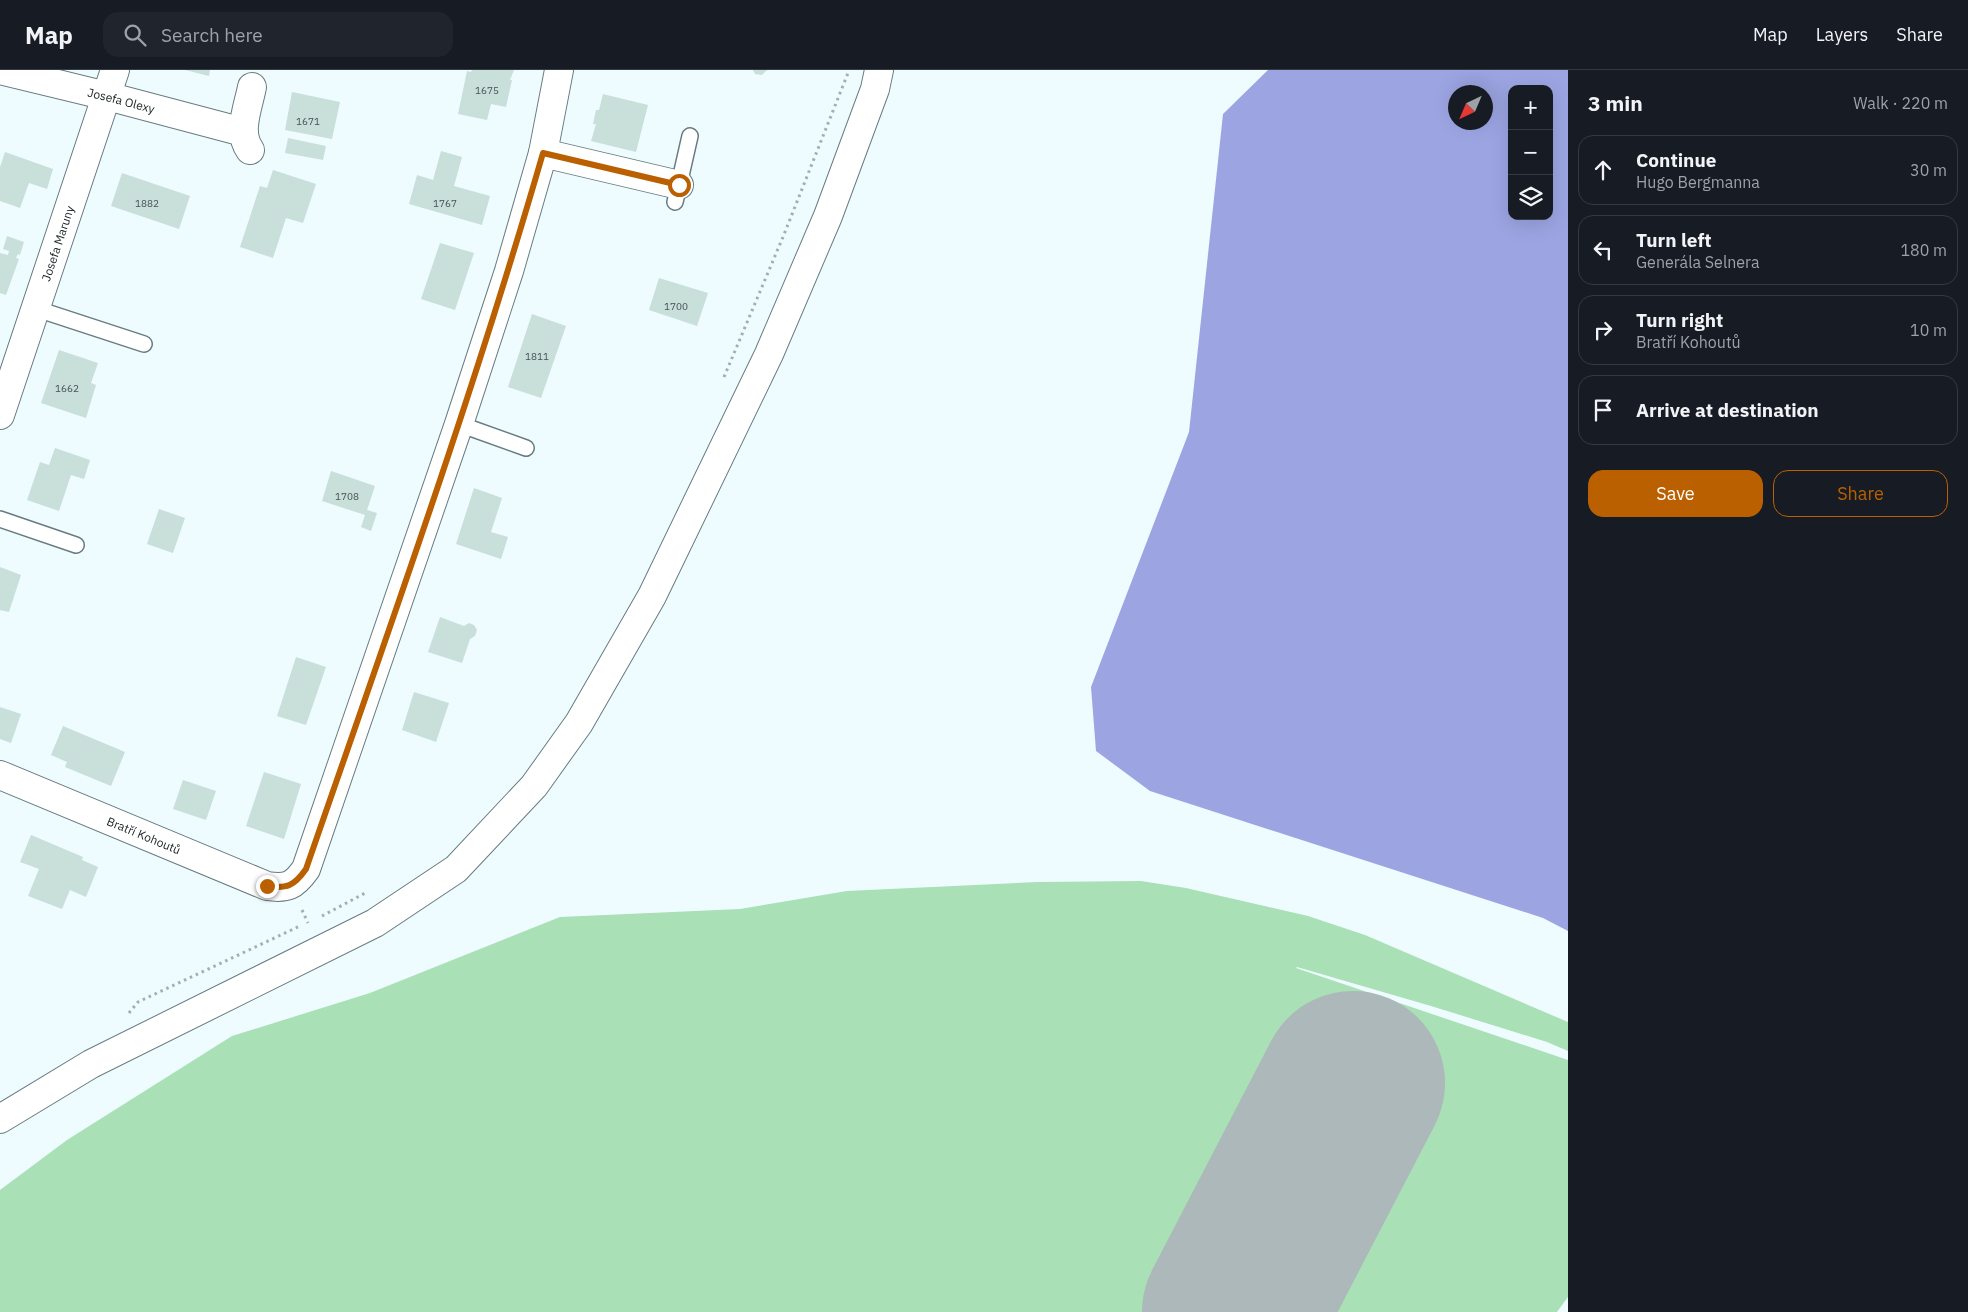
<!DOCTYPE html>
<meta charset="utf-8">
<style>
body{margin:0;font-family:"IBM Plex Sans",sans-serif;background:#20242c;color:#f1f3f6}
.controls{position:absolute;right:15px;top:15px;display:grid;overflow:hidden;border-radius:10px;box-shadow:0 5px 20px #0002}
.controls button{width:45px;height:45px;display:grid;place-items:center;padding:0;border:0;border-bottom:1px solid #363941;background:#171b24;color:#f1f3f6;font:25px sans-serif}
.compass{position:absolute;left:1448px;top:15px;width:45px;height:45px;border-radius:50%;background:#171b24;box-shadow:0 5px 20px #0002;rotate:224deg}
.stop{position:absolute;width:15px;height:15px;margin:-11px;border:4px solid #ba6000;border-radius:50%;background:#fff}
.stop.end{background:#ba6000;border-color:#fff;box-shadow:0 1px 5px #0008}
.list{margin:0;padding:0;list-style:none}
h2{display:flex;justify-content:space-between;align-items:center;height:65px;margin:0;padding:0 20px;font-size:21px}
h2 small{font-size:16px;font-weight:400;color:#9ea1a6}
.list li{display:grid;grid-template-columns:32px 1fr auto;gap:15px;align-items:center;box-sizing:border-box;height:70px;margin:0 10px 10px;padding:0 10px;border:1px solid #363941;border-radius:15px}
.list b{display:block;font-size:19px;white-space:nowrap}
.list p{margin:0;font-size:16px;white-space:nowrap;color:#9ea1a6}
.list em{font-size:16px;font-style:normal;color:#9ea1a6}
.actions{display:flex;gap:10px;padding:15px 20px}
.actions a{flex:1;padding:11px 0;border:1px solid #ba6000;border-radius:15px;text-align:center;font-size:18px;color:#ba6000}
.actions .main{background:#ba6000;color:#fff}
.icon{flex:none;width:28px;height:28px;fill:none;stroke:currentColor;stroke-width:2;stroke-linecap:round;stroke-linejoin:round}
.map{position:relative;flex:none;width:1568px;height:1242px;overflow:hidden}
header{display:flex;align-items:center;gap:30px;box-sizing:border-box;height:70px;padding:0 25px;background:#171b24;border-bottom:1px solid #363941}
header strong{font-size:24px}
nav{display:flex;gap:28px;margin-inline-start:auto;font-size:18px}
.search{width:350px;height:45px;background:#20242c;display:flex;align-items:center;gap:12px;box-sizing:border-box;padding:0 18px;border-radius:15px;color:#9ea1a6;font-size:19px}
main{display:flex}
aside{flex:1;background:#171b24}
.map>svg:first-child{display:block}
.green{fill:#a9e0b5}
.water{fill:#9ca5e2;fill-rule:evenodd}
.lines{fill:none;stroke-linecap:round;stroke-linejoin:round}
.runway{stroke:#acb8ba;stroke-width:184}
.building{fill:#c8dfda}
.lane-casing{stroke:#677c81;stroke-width:18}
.street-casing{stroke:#677c81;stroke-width:30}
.path{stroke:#a2aeb1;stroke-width:3;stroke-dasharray:2.5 4;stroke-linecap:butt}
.lane{stroke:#fff;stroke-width:15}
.street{stroke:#fff;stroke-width:28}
.route{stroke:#ba6000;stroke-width:6}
.labels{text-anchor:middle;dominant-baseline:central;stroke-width:5;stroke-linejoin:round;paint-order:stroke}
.number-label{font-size:10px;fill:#465252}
.street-label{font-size:12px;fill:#1b2325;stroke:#eefcff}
</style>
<header>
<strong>Map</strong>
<div class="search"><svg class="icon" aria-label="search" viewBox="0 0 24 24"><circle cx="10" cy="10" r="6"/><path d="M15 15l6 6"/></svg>Search here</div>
<nav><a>Map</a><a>Layers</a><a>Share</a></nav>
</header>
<main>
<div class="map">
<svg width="1568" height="1242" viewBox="0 0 1568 1242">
<rect width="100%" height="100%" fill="#eefcff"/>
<path class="green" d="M1141,811l45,7 122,28 57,19 203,87v29l-21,-9 -116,-36 -134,-39 -1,1 272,92v237l-11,15h-1557v-122l67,-50 165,-104 138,-43 190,-76 180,-8 107,-18 190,-9z"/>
<path class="water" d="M1268,0h300v861l-25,-13 -393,-127 -54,-40 -5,-64 98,-255 34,-318zM1512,19h37v127h-37zM1456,22h30v30h-30z"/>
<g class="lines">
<path class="runway" d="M1234,1242l119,-229"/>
</g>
<path class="building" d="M185,0h25l-1,6z
M472,0h42l-4,10h2l-6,27 -15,-3 -4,16 -29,-6 9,-43 4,1z
M753,0h14l-5,5 -7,-1z
M292,22l48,10 -8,37 -47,-9z
M603,24l45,11 -12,47 -45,-11 5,-17h-3l3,-14h3z
M288,68l38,8 -3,14 -38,-7z
M441,81l21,6 -8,29 36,10 -8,29 -73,-21 8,-29 16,5z
M5,82l48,17 -6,20 -18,-6 -9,25 -20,-7v-34z
M273,100l43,14 -13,39 -17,-5 -13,40 -33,-11 20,-61 7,2z
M122,103l68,23 -11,33 -68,-23z
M7,166l17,6 -4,13 -2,-1 -2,4 3,1 -13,36 -6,-2v-40l8,2 1,-4 -6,-2z
M440,173l34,10 -19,57 -34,-11z
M659,208l49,15 -11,33 -48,-16z
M532,244l34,12 -25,72 -33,-11z
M59,280l39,13 -7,20 5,2 -10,33 -45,-15z
M55,378l35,12 -6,19 -13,-4 -12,36 -32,-11 13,-38 9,3z
M331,401l44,15 -8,24 10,3 -6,18 -10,-4 4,-12 -43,-14z
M474,418l28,10 -11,34 17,5 -7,22 -45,-15z
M159,439l26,9 -12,35 -26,-9z
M0,497l21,8 -12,37 -9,-2z
M440,547l24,9 5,-3 5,2 3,5 -2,6 -5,3 -8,24 -34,-11z
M296,587l30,10 -20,58 -29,-9z
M414,622l35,11 -13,39 -34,-12z
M0,637l21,7 -10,29 -11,-4z
M63,656l62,26 -14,34 -46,-19 2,-5 -16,-7z
M264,702l37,12 -17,55 -38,-13z
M183,710l33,11 -10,29 -33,-11z
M31,765l52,22 -1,3 16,7 -12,30 -16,-7 -8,19 -34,-13 11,-27 -19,-7z"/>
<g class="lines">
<g class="lane-casing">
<path id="lane" d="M675,132l15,-66
M37,239l107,35
M459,354l67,24
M0,449l76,26"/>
</g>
<g class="street-casing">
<g id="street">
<path id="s1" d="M0,0l107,26 136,36"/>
<path d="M250,80c-13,-18 -2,-42 2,-63"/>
<path d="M543,83l136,32"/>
<path id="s2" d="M0,345l115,-345"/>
<path id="s3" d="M0,705l267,111c20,3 27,0 39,-17l153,-445 50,-153 34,-118 16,-83"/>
<path d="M0,1049l91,-55 284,-141 81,-54 78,-83 45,-63 73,-127 117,-242 59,-138 47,-127 4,-19"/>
</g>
</g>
<path class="path" d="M724,307l59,-140 65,-164
M302,840l6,13
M322,846l45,-24
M129,943l9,-11 162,-76"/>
<use href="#lane" class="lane"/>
<use href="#street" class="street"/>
</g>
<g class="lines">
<path class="route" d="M267,816c20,3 27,0 39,-17 82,-237 167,-474 237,-716l136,32"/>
</g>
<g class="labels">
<g class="number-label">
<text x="487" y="20">1675</text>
<text x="308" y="51">1671</text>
<text x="147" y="133">1882</text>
<text x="445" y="133">1767</text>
<text x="676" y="236">1700</text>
<text x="537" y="286">1811</text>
<text x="67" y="318">1662</text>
<text x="347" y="426">1708</text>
</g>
<g class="street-label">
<text stroke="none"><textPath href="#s1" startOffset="125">Josefa Olexy</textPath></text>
<text stroke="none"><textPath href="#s2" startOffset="181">Josefa Maruny</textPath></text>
<text stroke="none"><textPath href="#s3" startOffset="156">Bratří Kohoutů</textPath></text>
</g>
</g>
</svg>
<div class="controls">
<button>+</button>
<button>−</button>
<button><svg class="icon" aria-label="layers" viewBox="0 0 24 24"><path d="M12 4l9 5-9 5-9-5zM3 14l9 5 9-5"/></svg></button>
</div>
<svg class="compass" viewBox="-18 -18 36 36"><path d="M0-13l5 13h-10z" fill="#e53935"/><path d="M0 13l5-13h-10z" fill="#9ea1a6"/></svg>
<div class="stop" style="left:679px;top:115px"></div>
<div class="stop end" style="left:267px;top:816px"></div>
</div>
<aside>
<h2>3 min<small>Walk · 220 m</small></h2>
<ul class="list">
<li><svg class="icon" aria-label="ahead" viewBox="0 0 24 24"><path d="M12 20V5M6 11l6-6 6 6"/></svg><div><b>Continue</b><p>Hugo Bergmanna</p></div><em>30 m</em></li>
<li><svg class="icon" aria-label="left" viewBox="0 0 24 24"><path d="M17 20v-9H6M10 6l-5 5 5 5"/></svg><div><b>Turn left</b><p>Generála Selnera</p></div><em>180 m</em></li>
<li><svg class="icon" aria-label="right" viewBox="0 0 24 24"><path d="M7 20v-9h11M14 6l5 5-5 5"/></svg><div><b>Turn right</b><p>Bratří Kohoutů</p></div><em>10 m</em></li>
<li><svg class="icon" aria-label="arrive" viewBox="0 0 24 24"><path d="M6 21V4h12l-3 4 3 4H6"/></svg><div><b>Arrive at destination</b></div></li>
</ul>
<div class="actions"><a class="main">Save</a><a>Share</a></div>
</aside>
</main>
